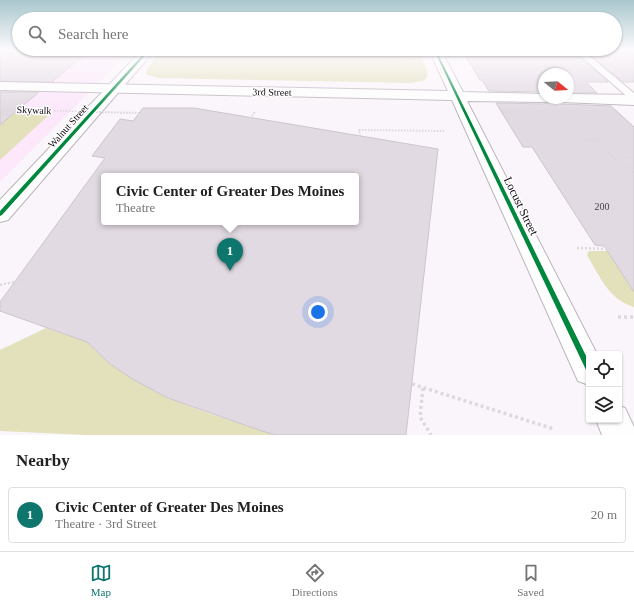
<!DOCTYPE html>
<meta charset="utf-8">
<style>
body{margin:0;font-family:Georgia,serif;background:#f6f6f6;color:#222}
.controls{position:absolute;right:12px;bottom:12px;display:grid;overflow:hidden;border-radius:4px;box-shadow:0 1px 3px #0004}
.controls button{width:36px;height:36px;display:grid;place-items:center;padding:0;border:0;border-bottom:1px solid #e0e0e0;background:#fff;color:#222;font:20px sans-serif}
.compass{position:absolute;left:538px;top:68px;width:36px;height:36px;border-radius:50%;background:#fff;box-shadow:0 1px 3px #0004;rotate:108deg}
.you{position:absolute;left:318px;top:312px;width:14px;height:14px;margin:-10px;border:3px solid #fff;border-radius:50%;background:#1a73e8;box-shadow:0 0 0 6px #1a73e833}
.badge{display:grid;place-items:center;width:26px;height:26px;border-radius:50%;background:#0f766e;color:#fff;font-size:13px;font-weight:700}
.pin{position:absolute;translate:-50% -33px;filter:drop-shadow(0 1px 2px #0008)}
.pin::after{content:'';position:absolute;top:21px;width:14px;height:12px;background:inherit;clip-path:polygon(0 0,100% 0,50% 100%)}
.popup{position:absolute;left:101px;top:173px;width:258px;height:52px;box-sizing:border-box;display:grid;place-content:center;border-radius:4px;background:#fff;filter:drop-shadow(0 1px 3px #0005);font-size:13px;white-space:nowrap;color:#767676}
.popup b{font-size:15px;color:#222}
.popup::after{content:'';position:absolute;left:50%;top:100%;margin-left:-8px;border:8px solid transparent;border-top-color:#fff}
.list{margin:0;padding:0;list-style:none}
h2{display:flex;justify-content:space-between;align-items:center;height:52px;margin:0;padding:0 16px;font-size:17px}
h2 small{font-size:13px;font-weight:400;color:#767676}
.list li{display:grid;grid-template-columns:26px 1fr auto;gap:12px;align-items:center;box-sizing:border-box;height:56px;margin:0 8px 8px;padding:0 8px;border:1px solid #e0e0e0;border-radius:4px}
.list b{display:block;font-size:15px;white-space:nowrap}
.list p{margin:0;font-size:13px;white-space:nowrap;color:#767676}
.list em{font-size:13px;font-style:normal;color:#767676}
.icon{flex:none;width:22px;height:22px;fill:none;stroke:currentColor;stroke-width:2;stroke-linecap:round;stroke-linejoin:round}
.map{position:relative;flex:none;width:634px;height:435px;overflow:hidden}
.search{position:absolute;background:#fff;box-shadow:0 1px 3px #0004;left:12px;right:12px;top:12px;height:44px;display:flex;align-items:center;gap:10px;box-sizing:border-box;padding:0 14px;border-radius:22px;color:#767676;font-size:15px}
.sheet{height:116px;background:#fff}
nav{display:flex;justify-content:space-around;align-items:center;box-sizing:border-box;height:56px;border-top:1px solid #e0e0e0;background:#fff;font-size:11px;color:#767676}
nav a{display:grid;justify-items:center;gap:2px}
nav .on{color:#0f766e}
.map>svg:first-child{display:block}
.built{fill:#fce7fb}
.green{fill:#e3e0bc}
.building{fill:#e2dae2;stroke:#ccc5cc;fill-rule:evenodd}
.lines{fill:none;stroke-linecap:round;stroke-linejoin:round}
.service-casing{stroke:#bcb5bc;stroke-width:2}
.tertiary-casing{stroke:#bcb5bc;stroke-width:2}
.secondary-casing{stroke:#bcb5bc;stroke-width:2}
.path-far3{stroke:#dbd9db;stroke-width:1.5;stroke-dasharray:1.5 1.5;stroke-linecap:butt}
.path-far2{stroke:#dbd9db;stroke-width:2;stroke-dasharray:1.5 1.5;stroke-linecap:butt}
.path-far1{stroke:#dbd9db;stroke-width:2.5;stroke-dasharray:2 2;stroke-linecap:butt}
.path{stroke:#dbd9db;stroke-width:3.5;stroke-dasharray:3 3;stroke-linecap:butt}
.service{fill:#fefefe;fill-rule:evenodd}
.tertiary{fill:#fefefe;fill-rule:evenodd}
.secondary{fill:#fefefe;fill-rule:evenodd}
.path-bridge-far1{stroke:#dbd9db;stroke-width:1.5;stroke-dasharray:1.5 1.5;stroke-linecap:butt}
.path-bridge{stroke:#dbd9db;stroke-width:2;stroke-dasharray:1.5 1.5;stroke-linecap:butt}
.cycleway-casing{stroke:#fff;stroke-width:3}
.cycleway{fill:#00873e;fill-rule:evenodd}
.labels{text-anchor:middle;dominant-baseline:central;stroke-width:3;stroke-linejoin:round;paint-order:stroke}
.far-street-label{font-size:10px;fill:#120912;stroke:#fff}
.number-label{font-size:10px;fill:#484048}
.street-label{font-size:12px;fill:#120912;stroke:#fff}
</style>
<div class="map">
<svg width="634" height="435" viewBox="0 0 634 435">
<rect width="100%" height="100%" fill="#faf5fa"/>
<path class="built" d="M0,50h131l-131,132z"/>
<path class="green" d="M162,50h257l9,24 -3,6 -13,3 -253,-5 -13,-4 1,-5z
M14,113l35,2 -49,45v-35z
M589,251h18l27,34v22c-25,-7 -35,-32 -47,-52z
M46,328l41,14 23,22 24,16 34,18 43,16 65,21h-189l-87,-4v-81z"/>
<path class="building" d="M0,50h90l-38,32 -52,-1z
M462,50h111l35,32h-22l11,11h-29v-19h-24v18l-55,-1 -7,-11h-2z
M584,50h50v32h-11z
M0,92h39l-39,33z
M553,98l3,4 5,2 50,2 23,21v165l-30,-46 -9,-1 -63,-98h-9l-27,-44 48,1 5,-2z
M143,108h51l244,41 -32,286h-130l-14,-4 -94,-33 -34,-18 -24,-16 -23,-22 -87,-31v-9l105,-144 -13,-2 28,-37 13,2zM104,176h252v46h-252z"/>
<g class="lines">
<g class="service-casing">
<path id="service" d="M574,50h8l52,43v8l-3,-1z"/>
</g>
<g class="tertiary-casing">
<path id="tertiary" d="M142,50h13l-147,170 -8,2v-22z"/>
</g>
<g class="secondary-casing">
<path id="secondary" d="M429,50h12l22,42 81,2v4h7l-2,3 -5,1 -77,-1 130,253h-8v31l-11,-4 -126,-281 -452,-10v-8l448,9z
M568,94l66,1v10l-73,-3 -5,-1 -2,-3h14z
M619,406l6,2 9,19v8h-32l-6,-15h23z"/>
</g>
<path class="path-far3" d="M354,50l34,8 27,2
M356,52l10,7 12,14
M5,64l6,-4 35,-10
M165,65l55,-15
M244,69l19,-19"/>
<path class="path-far2" d="M250,118l5,-6
M581,120l34,39 19,11
M360,136l-1,-6 85,1
M583,140h16
M613,157h21"/>
<path class="path-far1" d="M577,248l36,1
M0,285l26,-6"/>
<path class="path" d="M618,317h16
M412,384l142,45
M423,388l-3,29 11,18"/>
<use href="#service" class="service"/>
<use href="#tertiary" class="tertiary"/>
<use href="#secondary" class="secondary"/>
<path class="path-bridge-far1" d="M0,109l131,4"/>
<path class="path-bridge" d="M96,112l43,1"/>
<g class="cycleway-casing">
<path id="cycleway" d="M147,50h3l-148,165 -2,1v-5z
M434,50h2l153,312v12l-2,-2z"/>
</g>
<use href="#cycleway" class="cycleway"/>
</g>
<linearGradient id="sky" x2="0" y2="1"><stop stop-color="#a8c7cd"/><stop offset="0.45" stop-color="#fdfafd"/><stop offset="1" stop-color="#fdfafd" stop-opacity="0"/></linearGradient>
<rect width="634" height="111" fill="url(#sky)"/>
<g class="labels">
<g class="far-street-label">
<text transform="translate(272 92) rotate(1)">3rd Street</text>
<text transform="translate(34 110) rotate(2)">Skywalk</text>
<text transform="translate(68 126) rotate(-48)">Walnut Street</text>
</g>
<g class="number-label">
<text x="602" y="206">200</text>
</g>
<g class="street-label">
<text transform="translate(521 206) rotate(64)">Locust Street</text>
</g>
</g>
</svg>
<div class="controls">
<button><svg class="icon" aria-label="locate" viewBox="0 0 24 24"><circle cx="12" cy="12" r="6"/><path d="M12 2v4M12 18v4M2 12h4M18 12h4"/></svg></button>
<button><svg class="icon" aria-label="layers" viewBox="0 0 24 24"><path d="M12 4l9 5-9 5-9-5zM3 14l9 5 9-5"/></svg></button>
</div>
<svg class="compass" viewBox="-18 -18 36 36"><path d="M0-13l5 13h-10z" fill="#e53935"/><path d="M0 13l5-13h-10z" fill="#767676"/></svg>
<div class="you"></div>
<div class="pin badge" style="left:230px;top:271px">1</div>
<div class="popup"><b>Civic Center of Greater Des Moines</b>Theatre</div>
<div class="search"><svg class="icon" aria-label="search" viewBox="0 0 24 24"><circle cx="10" cy="10" r="6"/><path d="M15 15l6 6"/></svg>Search here</div>
</div>
<section class="sheet">
<h2>Nearby<small></small></h2>
<ul class="list">
<li><span class="badge">1</span><div><b>Civic Center of Greater Des Moines</b><p>Theatre · 3rd Street</p></div><em>20 m</em></li>
</ul>
</section>
<nav>
<a class="on"><svg class="icon" aria-label="map" viewBox="0 0 24 24"><path d="M3 6l6-2 6 2 6-2v14l-6 2-6-2-6 2zM9 4v14M15 6v14"/></svg>Map</a>
<a><svg class="icon" aria-label="directions" viewBox="0 0 24 24"><path d="M12 3l9 9-9 9-9-9zM9 14v-3h6M13 9l2 2-2 2"/></svg>Directions</a>
<a><svg class="icon" aria-label="saved" viewBox="0 0 24 24"><path d="M7 4h10v16l-5-4-5 4z"/></svg>Saved</a>
</nav>
